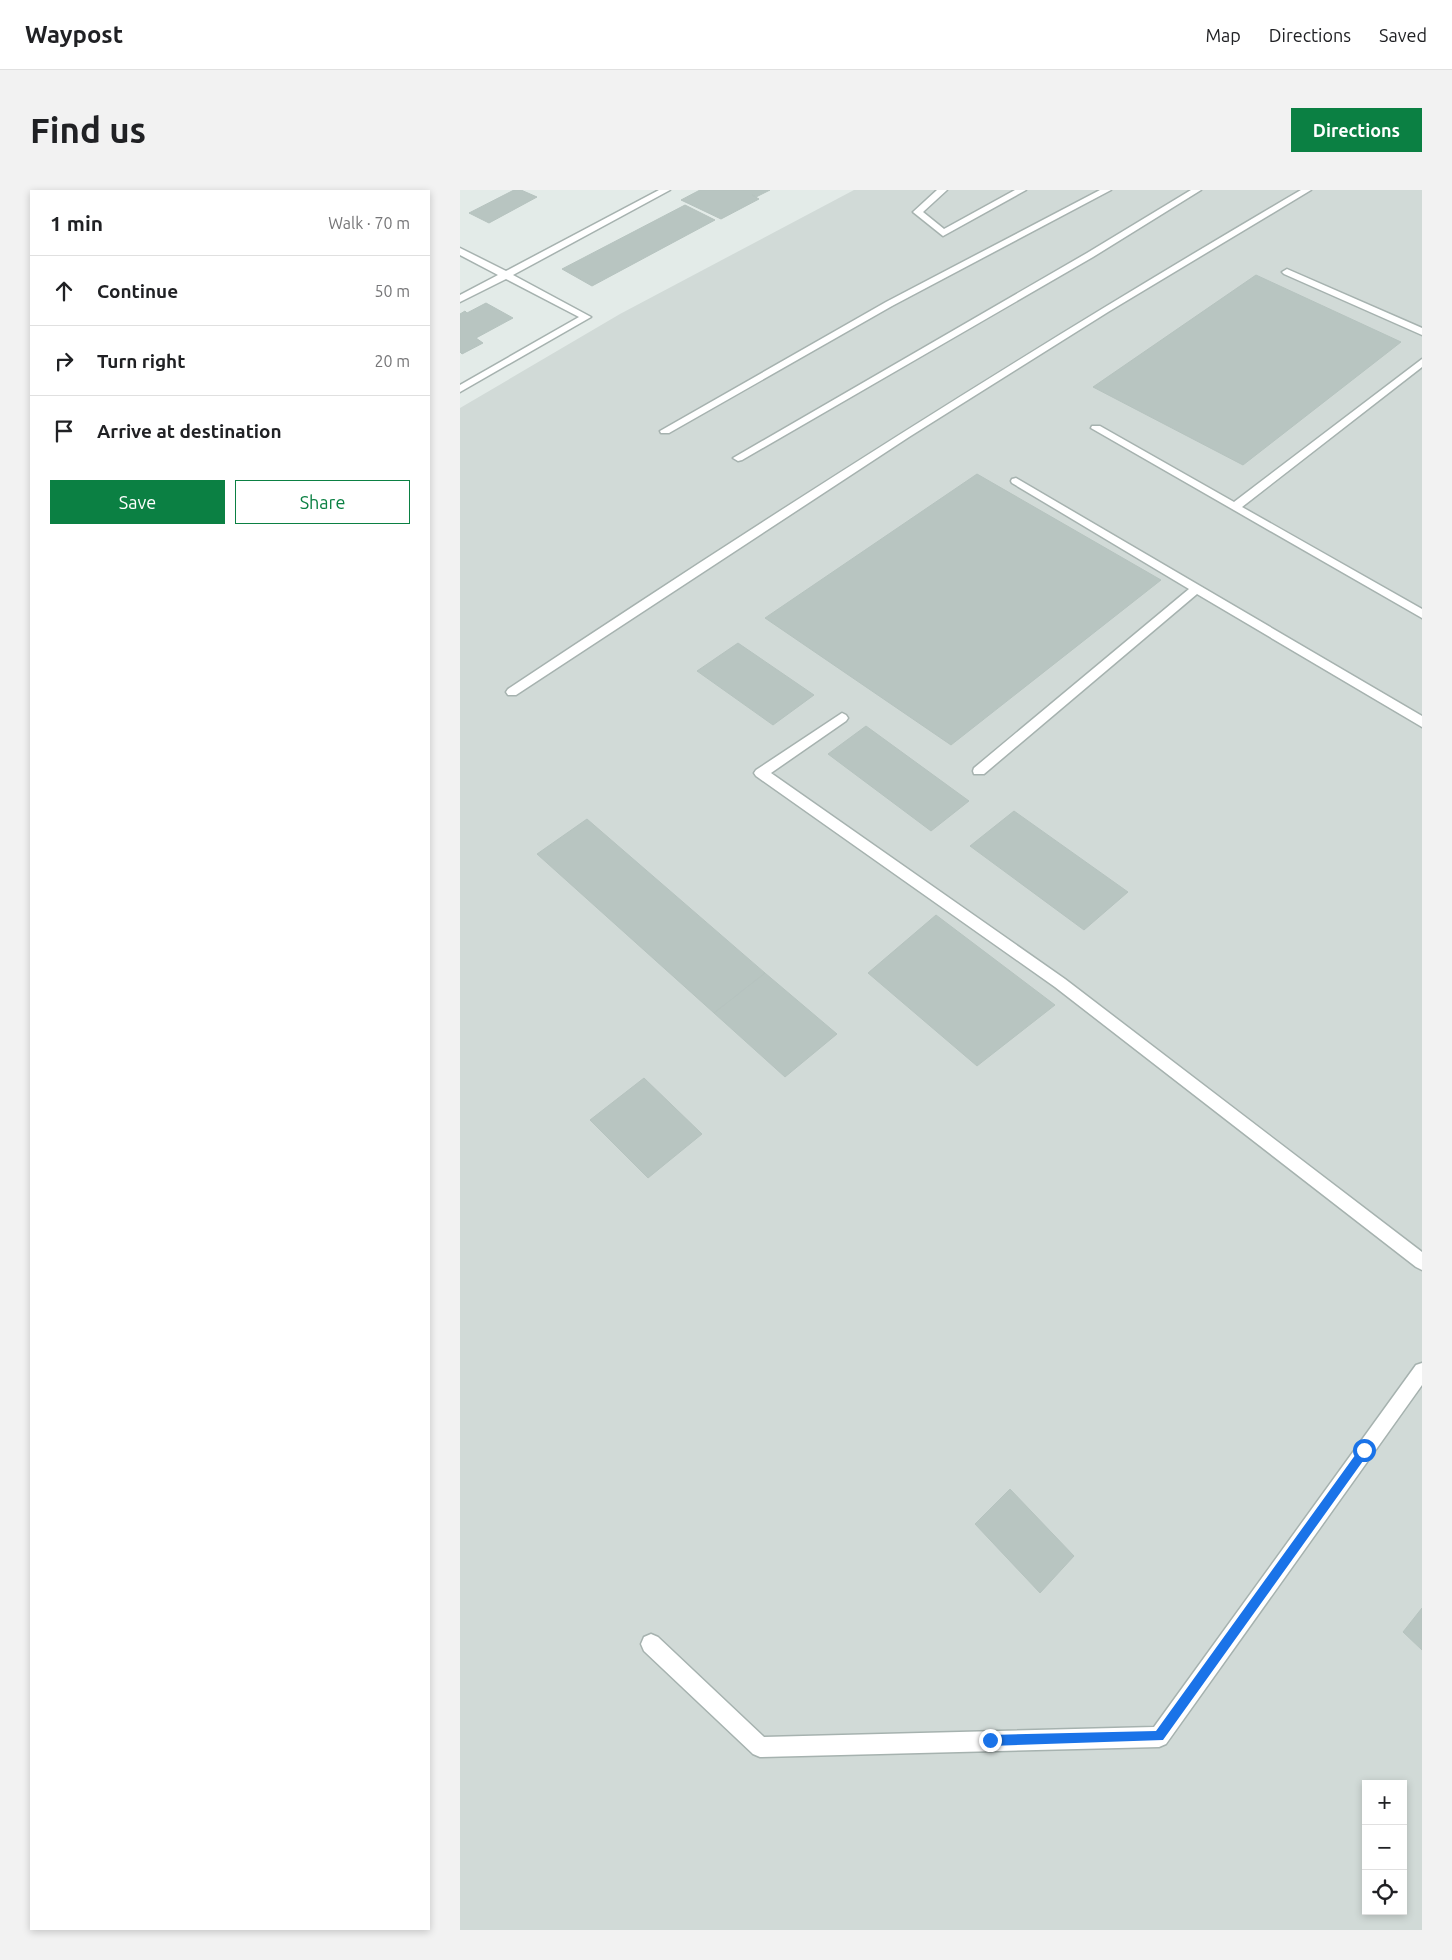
<!DOCTYPE html>
<meta charset="utf-8">
<style>
body{margin:0;font-family:Ubuntu,sans-serif;background:#f2f2f2;color:#202124}
.controls{position:absolute;right:15px;bottom:15px;display:grid;overflow:hidden;border-radius:0px;box-shadow:0 2px 8px #0003}
.controls button{width:45px;height:45px;display:grid;place-items:center;padding:0;border:0;border-bottom:1px solid #e0e0e0;background:#fff;color:#202124;font:25px sans-serif}
.stop{position:absolute;width:15px;height:15px;margin:-11px;border:4px solid #1a73e8;border-radius:50%;background:#fff}
.stop.end{background:#1a73e8;border-color:#fff;box-shadow:0 1px 5px #0008}
.list{margin:0;padding:0;list-style:none}
h2{display:flex;justify-content:space-between;align-items:center;height:65px;margin:0;padding:0 20px;font-size:21px}
h2 small{font-size:16px;font-weight:400;color:#757577}
.list li{display:grid;grid-template-columns:32px 1fr auto;gap:15px;align-items:center;box-sizing:border-box;height:70px;padding:0 20px;border-top:1px solid #e0e0e0}
.list b{display:block;font-size:19px;white-space:nowrap}
.list em{font-size:16px;font-style:normal;color:#757577}
.actions{display:flex;gap:10px;padding:15px 20px}
.actions a{flex:1;padding:11px 0;border:1px solid #0b8043;border-radius:0px;text-align:center;font-size:18px;color:#0b8043}
.actions .main{background:#0b8043;color:#fff}
.icon{flex:none;width:28px;height:28px;fill:none;stroke:currentColor;stroke-width:2;stroke-linecap:round;stroke-linejoin:round}
.map{position:relative;flex:none;width:962px;height:1740px;overflow:hidden;border-radius:0px}
header{display:flex;align-items:center;gap:30px;box-sizing:border-box;height:70px;padding:0 25px;background:#fff;border-bottom:1px solid #e0e0e0}
header strong{font-size:24px}
nav{display:flex;gap:28px;margin-inline-start:auto;font-size:18px}
.intro{display:flex;align-items:center;justify-content:space-between;box-sizing:border-box;height:120px;padding:0 30px}
h1{margin:0;font-size:35px}
.button{padding:12px 22px;border-radius:0px;background:#0b8043;color:#fff;font-size:18px;font-weight:700}
main{display:flex;gap:30px;padding:0 30px}
aside{flex:1;background:#fff;border-radius:0px;box-shadow:0 2px 8px #0003}
.map>svg:first-child{display:block}
.built{fill:#d1dad7;fill-rule:evenodd}
.building{fill:#b8c5c1;stroke:#b6c3bf}
.lines{fill:none;stroke-linecap:round;stroke-linejoin:round}
.service-casing{stroke:#a6b2af;stroke-width:3}
.service{fill:#fff;fill-rule:evenodd}
.route{fill:#1a73e8}
</style>
<header>
<strong>Waypost</strong>
<nav><a>Map</a><a>Directions</a><a>Saved</a></nav>
</header>
<div class="intro"><h1>Find us</h1><a class="button">Directions</a></div>
<main>
<aside>
<h2>1 min<small>Walk · 70 m</small></h2>
<ul class="list">
<li><svg class="icon" aria-label="ahead" viewBox="0 0 24 24"><path d="M12 20V5M6 11l6-6 6 6"/></svg><div><b>Continue</b></div><em>50 m</em></li>
<li><svg class="icon" aria-label="right" viewBox="0 0 24 24"><path d="M7 20v-9h11M14 6l5 5-5 5"/></svg><div><b>Turn right</b></div><em>20 m</em></li>
<li><svg class="icon" aria-label="arrive" viewBox="0 0 24 24"><path d="M6 21V4h12l-3 4 3 4H6"/></svg><div><b>Arrive at destination</b></div></li>
</ul>
<div class="actions"><a class="main">Save</a><a>Share</a></div>
</aside>
<div class="map">
<svg width="962" height="1740" viewBox="0 0 962 1740">
<rect width="100%" height="100%" fill="#e3ebe8"/>
<path class="built" d="M394,0h568v1740h-962v-1522l160,-94zM906,1594h37v127h-37z"/>
<path class="building" d="M54,0h7l16,7 -48,26 -20,-10z
M240,0h70l-14,7 -4,-2 7,4 -38,20 -40,-19z
M225,15l30,15 -123,66 -30,-17z
M796,85l145,67 -158,123 -150,-78z
M26,113l27,15 -37,20 7,5 -21,11 -2,-2v-38l5,-3 2,2z
M517,284l184,106 -210,165 -186,-127z
M278,453l76,52 -41,30 -76,-54z
M406,536l103,75 -38,30 -103,-77z
M554,621l114,81 -44,38 -114,-84z
M127,629l178,154 -51,40 -177,-159z
M476,725l119,90 -78,61 -109,-93z
M305,783l72,61 -52,43 -71,-64z
M184,888l58,56 -54,44 -58,-58z
M550,1299l64,67 -34,37 -65,-69z
M962,1418v42l-19,-18z"/>
<g class="lines">
<g class="service-casing">
<path id="service" d="M199,0h11l-157,85 78,42 -131,75v-7l119,-68 -73,-38 -46,23v-7l38,-20 -38,-20v-7l46,23z
M477,0h10l-24,22 21,17 71,-39h11l-83,46 -30,-24z
M640,0h11l-219,116 -223,127h-8l-1,-2 226,-129z
M731,0h10l-108,67 -351,203 -4,1 -5,-3 354,-205z
M841,0h10l-203,122 -199,125 -393,258h-8l-2,-3 2,-3c260,-173 523,-341 793,-499z
M827,79l135,59v7l-138,-61 -2,-2z
M962,169v8l-180,140 180,102v9l-331,-190 1,-2h8l134,76z
M556,288l406,238v11l-225,-133 -213,180h-10l-1,-3 1,-3 215,-179 -177,-106 -1,-2 1,-2z
M382,523l4,2 2,3 -2,3 -75,52 294,206 357,273v18l-6,-3 -361,-280 -299,-211 -2,-3 2,-3z
M962,1173v22l-256,359 -7,3 -399,10 -7,-3 -109,-103 -3,-7 3,-7 7,-3 7,3 106,100 390,-10 262,-362z"/>
</g>
<use href="#service" class="service"/>
</g>
<path class="route" d="M904,1256l4,1v7l-205,286 -173,6 -4,-2 -1,-4 1,-3 4,-2 166,-4 205,-284z"/>
</svg>
<div class="controls">
<button>+</button>
<button>−</button>
<button><svg class="icon" aria-label="locate" viewBox="0 0 24 24"><circle cx="12" cy="12" r="6"/><path d="M12 2v4M12 18v4M2 12h4M18 12h4"/></svg></button>
</div>
<div class="stop" style="left:904px;top:1260px"></div>
<div class="stop end" style="left:530px;top:1550px"></div>
</div>
</main>
